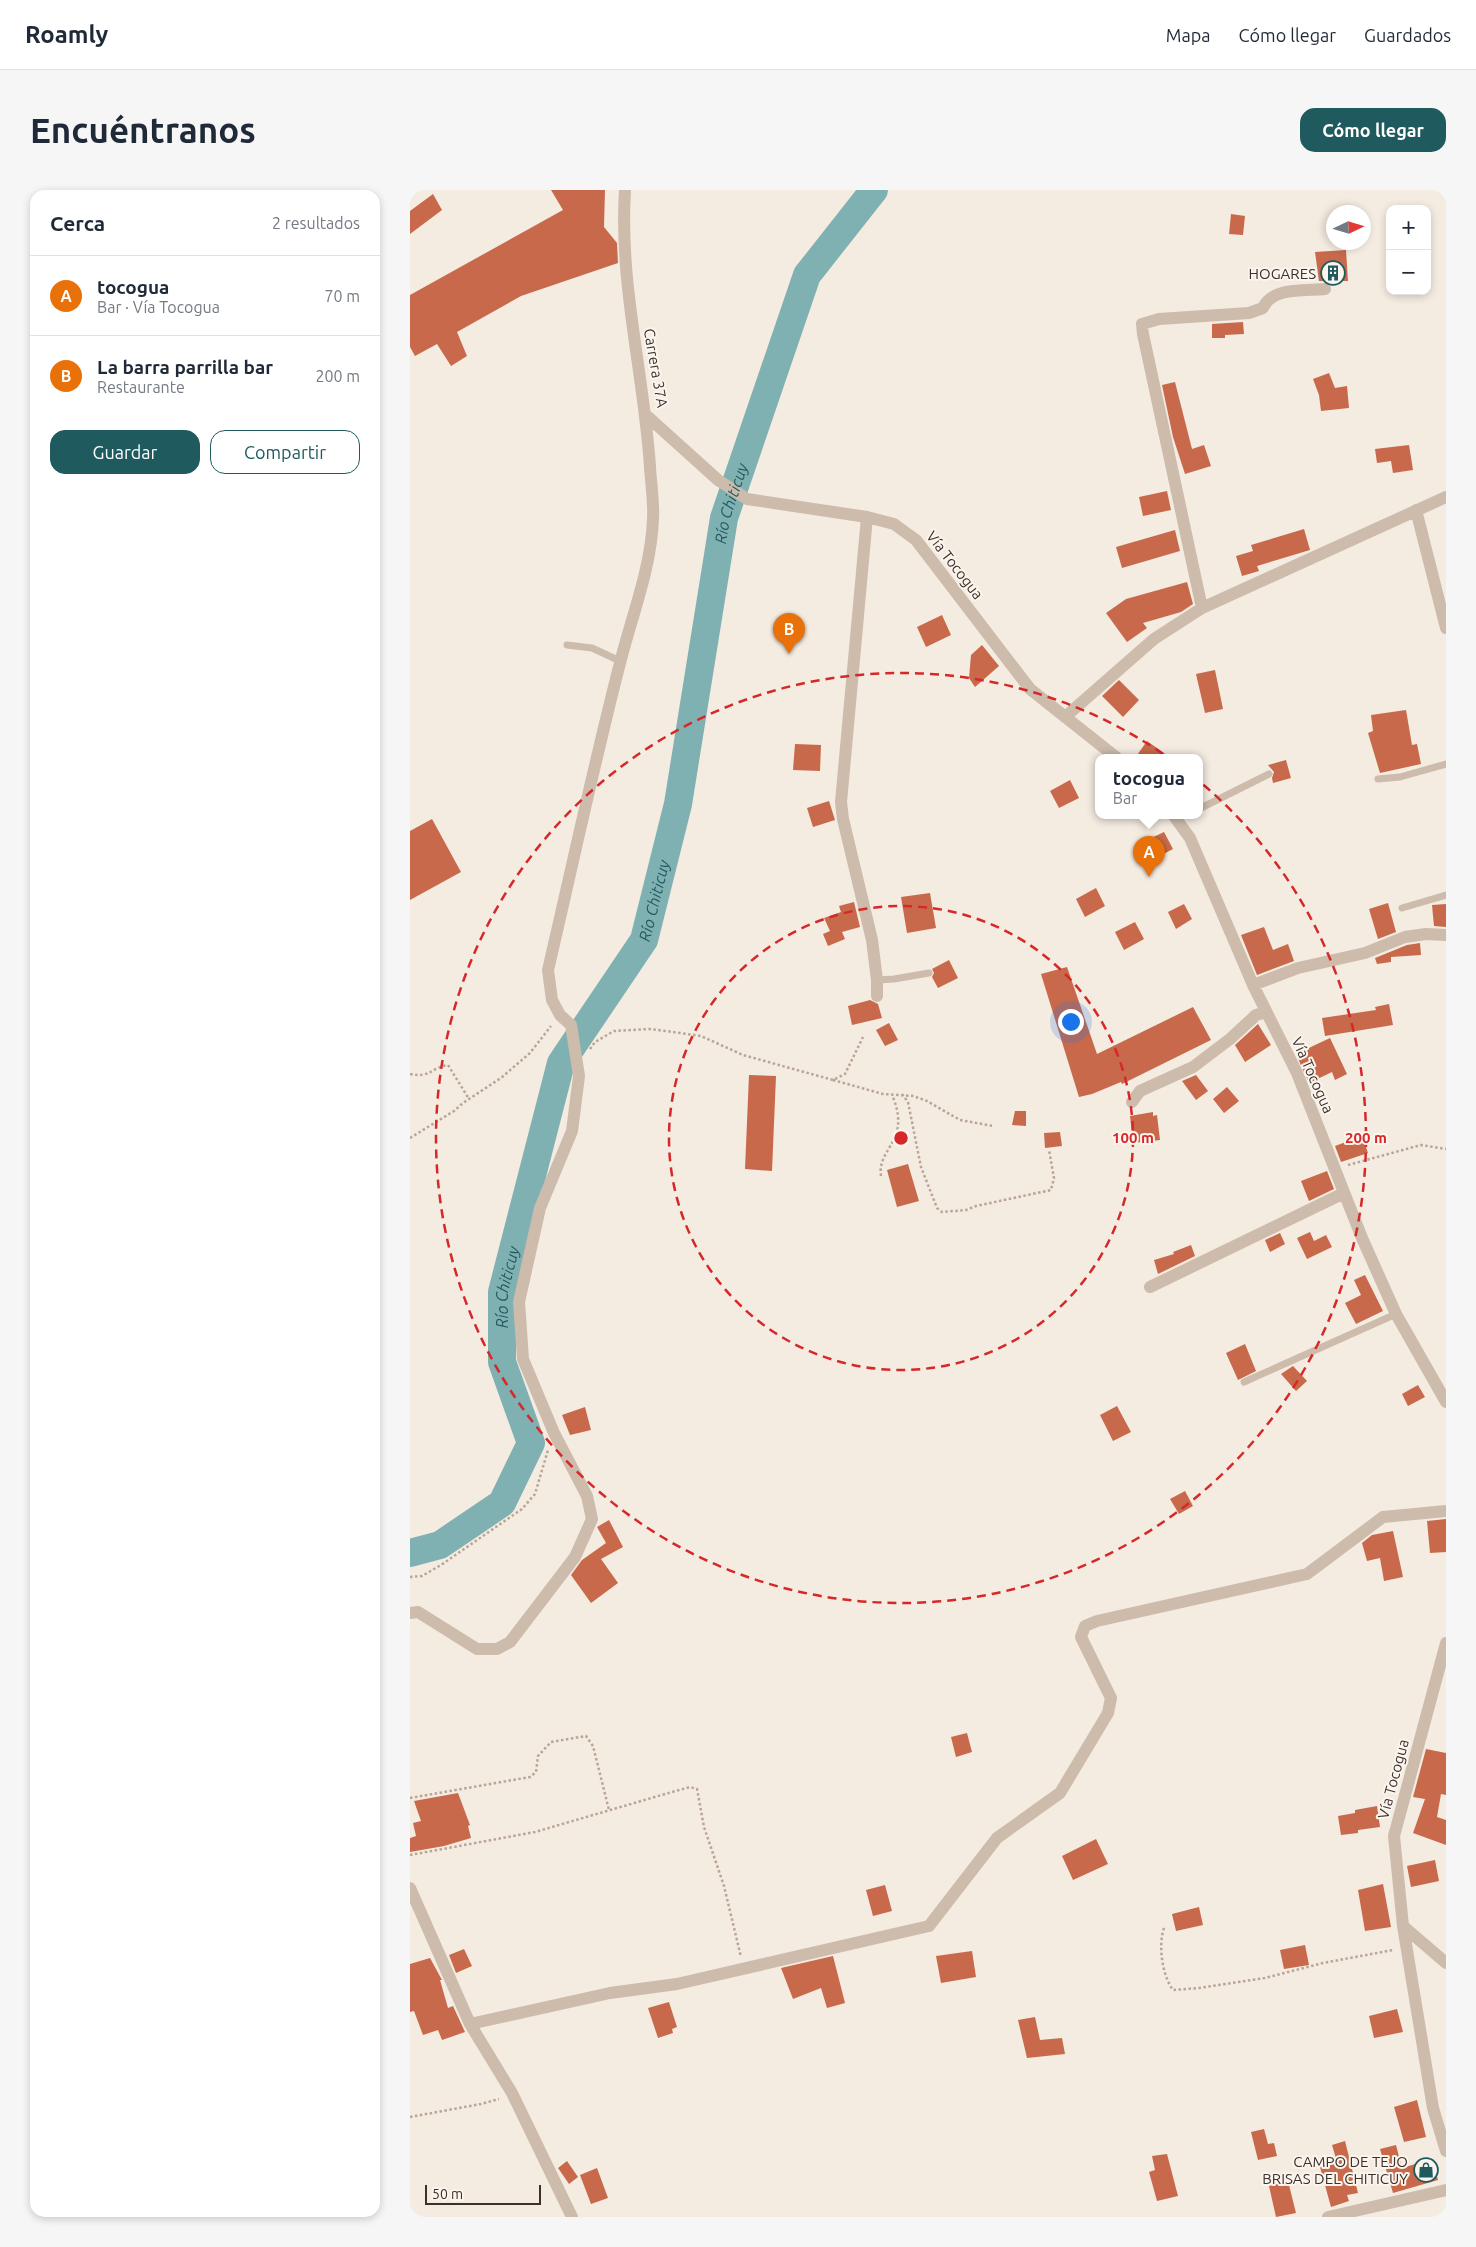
<!DOCTYPE html>
<html lang="es">
<meta charset="utf-8">
<style>
body{margin:0;font-family:Ubuntu,sans-serif;background:#f6f6f7;color:#1f2937}
.controls{position:absolute;right:15px;top:15px;display:grid;overflow:hidden;border-radius:10px;box-shadow:0 2px 8px #0003}
.controls button{width:45px;height:45px;display:grid;place-items:center;padding:0;border:0;border-bottom:1px solid #e0e1e3;background:#fff;color:#1f2937;font:25px sans-serif}
.compass{position:absolute;left:916px;top:15px;width:45px;height:45px;border-radius:50%;background:#fff;box-shadow:0 2px 8px #0003;rotate:86deg}
.scale{position:absolute;left:15px;bottom:12px;width:116px;box-sizing:border-box;padding-left:5px;border:2px solid #3b302b;border-top:0;font-size:14px;line-height:18px;white-space:nowrap;color:#3b302b;-webkit-text-stroke:4px #fbf5ee;paint-order:stroke}
.you{position:absolute;left:660px;top:831px;width:18px;height:18px;margin:-12px;border:4px solid #fff;border-radius:50%;background:#1a73e8;box-shadow:0 0 0 8px #1a73e833}
.badge{display:grid;place-items:center;width:32px;height:32px;border-radius:50%;background:#1f5a5e;color:#fff;font-size:16px;font-weight:700}
.pin{position:absolute;translate:-50% -41px;filter:drop-shadow(0 1px 2px #0008)}
.pin::after{content:'';position:absolute;top:26px;width:18px;height:15px;background:inherit;clip-path:polygon(0 0,100% 0,50% 100%)}
.popup{position:absolute;left:685px;top:564px;width:108px;height:65px;box-sizing:border-box;display:grid;place-content:center;border-radius:10px;background:#fff;filter:drop-shadow(0 1px 4px #0005);font-size:16px;white-space:nowrap;color:#747a83}
.popup b{font-size:19px;color:#1f2937}
.popup::after{content:'';position:absolute;left:50%;top:100%;margin-left:-10px;border:10px solid transparent;border-top-color:#fff}
.list{margin:0;padding:0;list-style:none}
h2{display:flex;justify-content:space-between;align-items:center;height:65px;margin:0;padding:0 20px;font-size:21px}
h2 small{font-size:16px;font-weight:400;color:#747a83}
.list li{display:grid;grid-template-columns:32px 1fr auto;gap:15px;align-items:center;box-sizing:border-box;height:80px;padding:0 20px;border-top:1px solid #e0e1e3}
.list b{display:block;font-size:19px;white-space:nowrap}
.list p{margin:0;font-size:16px;white-space:nowrap;color:#747a83}
.list em{font-size:16px;font-style:normal;color:#747a83}
.actions{display:flex;gap:10px;padding:15px 20px}
.actions a{flex:1;padding:11px 0;border:1px solid #1f5a5e;border-radius:15px;text-align:center;font-size:18px;color:#1f5a5e}
.actions .main{background:#1f5a5e;color:#fff}
.map{position:relative;flex:none;width:1036px;height:2027px;overflow:hidden;border-radius:15px}
header{display:flex;align-items:center;gap:30px;box-sizing:border-box;height:70px;padding:0 25px;background:#fff;border-bottom:1px solid #e0e1e3}
header strong{font-size:24px}
nav{display:flex;gap:28px;margin-inline-start:auto;font-size:18px}
.intro{display:flex;align-items:center;justify-content:space-between;box-sizing:border-box;height:120px;padding:0 30px}
h1{margin:0;font-size:35px}
.button{padding:12px 22px;border-radius:15px;background:#1f5a5e;color:#fff;font-size:18px;font-weight:700}
main{display:flex;gap:30px;padding:0 30px}
aside{flex:1;background:#fff;border-radius:15px;box-shadow:0 2px 8px #0003}
.map>svg:first-child{display:block}
.lines{fill:none;stroke-linecap:round;stroke-linejoin:round}
.river{stroke:#7fb0b2;stroke-width:28}
.building{fill:#c8694b}
.path{stroke:#b9a596;stroke-width:2.5;stroke-dasharray:2.5 2.5;stroke-linecap:butt}
.lane{stroke:#cdbbac;stroke-width:7}
.street{stroke:#cdbbac;stroke-width:12}
.ring{fill:none;stroke:#d62828;stroke-width:2.5;stroke-dasharray:9 6}
.labels{text-anchor:middle;dominant-baseline:central;stroke-width:4;stroke-linejoin:round;paint-order:stroke}
.poi-label{font-size:15px;fill:#3b302b;stroke:#fbf5ee;text-anchor:end}
.street-label{font-size:15px;fill:#3b302b;stroke:#fbf5ee}
.water-label{font-size:16px;font-style:italic;fill:#1f5a5e;stroke:#fbf5ee}
.centre{fill:#d62828;stroke:#fbf5ee;stroke-width:2.5}
.ring-label{font-size:15px;text-anchor:middle;font-weight:bold;fill:#d62828;stroke:#fbf5ee;stroke-width:4;stroke-linejoin:round;paint-order:stroke}
</style>
<header>
<strong>Roamly</strong>
<nav><a>Mapa</a><a>Cómo llegar</a><a>Guardados</a></nav>
</header>
<div class="intro"><h1>Encuéntranos</h1><a class="button">Cómo llegar</a></div>
<main>
<aside>
<h2>Cerca<small>2 resultados</small></h2>
<ul class="list">
<li><span class="badge" style="background:#e8710a">A</span><div><b>tocogua</b><p>Bar · Vía Tocogua</p></div><em>70 m</em></li>
<li><span class="badge" style="background:#e8710a">B</span><div><b>La barra parrilla bar</b><p>Restaurante</p></div><em>200 m</em></li>
</ul>
<div class="actions"><a class="main">Guardar</a><a>Compartir</a></div>
</aside>
<div class="map">
<svg width="1036" height="2027" viewBox="0 0 1036 2027">
<rect width="100%" height="100%" fill="#f4ebe1"/>
<g class="lines">
<path class="river" id="s1" d="M0,1363l30,-8 62,-42 29,-60 -29,-81v-70l59,-229 83,-123 34,-136 46,-286 83,-243 67,-85"/>
</g>
<path class="building" d="M141,0h54l-1,37 13,16 1,20 -97,33 -64,36 10,24 -16,10 -14,-22 -22,12 -5,-9v-52l153,-85z
M23,4l9,16 -32,24v-23z
M821,24l14,2 -2,19 -14,-1z
M936,60l2,31h-29l-4,-29z
M833,132l1,12 -19,1v3h-13v-14z
M919,183l6,15 12,-2 2,22 -28,3 -2,-16 -6,-16z
M765,192l17,67 12,-4 7,21 -26,8 -12,-37 -11,-52z
M999,255l4,25 -20,3 -2,-12 -14,2 -2,-14z
M757,301l4,19 -28,6 -4,-19z
M894,339l6,21 -53,16 2,5 -17,5 -6,-20 17,-5 -2,-6z
M765,340l5,21 -58,17 -6,-21z
M777,392l6,22 -12,8 -38,11 4,5 -20,14 -21,-29 20,-14z
M532,425l9,20 -25,12 -9,-20z
M572,455l17,21 -24,21 -6,-9 2,-23z
M805,480l8,39 -18,4 -9,-39z
M709,490l20,20 -16,17 -21,-21z
M996,520l6,35 5,-1 4,20 -41,9 -12,-40 5,-2 -2,-16z
M737,551l24,17h-36z
M385,554l26,1 -1,26 -27,-1z
M876,570l5,18 -18,5 -1,-5 2,-6 -6,-7z
M660,590l9,18 -20,10 -9,-17z
M419,611l6,19 -22,7 -6,-19z
M22,629l29,53 -51,28v-69z
M754,642l9,17 -21,11 -9,-18z
M686,698l9,18 -20,11 -9,-18z
M520,703l6,35 -29,5 -6,-36z
M444,712l6,25 -18,5 3,7 -17,7 -5,-12 7,-3 -6,-13 17,-6 -2,-6z
M978,713l8,29 -18,7 -9,-30z
M774,714l8,15 -16,10 -8,-17z
M1036,714v23l-12,-1 -2,-21z
M725,732l9,17 -20,11 -9,-18z
M854,737l9,23 15,-6 6,17 -37,14 -16,-40z
M1010,753l1,12 -30,2v5l-14,2 -2,-6 32,-13z
M539,770l9,18 -20,10 -6,-11 2,-4 -2,-4z
M657,777l30,87 96,-47 18,33 -89,44 -1,-2 -29,12 -13,3 -38,-123z
M460,810l8,4 4,14 -30,7 -4,-19z
M979,814l4,21 -68,11 -3,-18 54,-8 -1,-3z
M479,833l9,17 -13,6 -9,-16z
M848,834l13,21 -26,17 -10,-17z
M920,848l17,36 -12,6 -3,-8 -23,11 -13,-29z
M339,885l27,1 -4,95 -27,-2z
M786,885l12,16 -12,9 -14,-19z
M817,897l12,14 -15,12 -11,-14z
M605,921h11v15l-14,-1z
M743,922v4l4,-1 3,25 -27,3 -3,-27z
M650,942l2,14 -17,2 -1,-15z
M952,946l6,17 -27,9 -6,-16z
M498,974l11,37 -22,6 -10,-37z
M917,981l7,18 -25,12 -8,-20z
M900,1042l4,9 12,-6 6,12 -25,12 -10,-21z
M870,1043l5,11 -15,8 -5,-12z
M781,1055l4,11 -37,18 -4,-14 20,-6 -1,-2z
M955,1085l18,36 -27,13 -11,-21 16,-8 -7,-15z
M835,1154l11,27 -18,9 -12,-27z
M883,1176l14,15 -11,10 -15,-17z
M1008,1195l7,12 -17,9 -6,-12z
M707,1216l14,26 -18,9 -13,-26z
M175,1217l6,23 -21,5 -8,-20z
M775,1301l8,15 -14,8 -9,-15z
M1036,1329v33l-16,1 -3,-32z
M199,1330l14,27 -22,12 17,24 -27,20 -20,-28 11,-15 24,-17 -9,-16z
M983,1341l10,46 -19,4 -4,-23 -13,3 -5,-18 10,-8z
M557,1543l5,19 -16,5 -5,-20z
M1016,1559l20,4v42l-5,-1 -4,23 9,3v25l-33,-12 12,-34 -12,-2z
M48,1603l12,32 -2,1 3,12 -27,8 -34,6v-14l6,-2 -3,-13 8,-2 -7,-20z
M967,1616l3,21 -22,3v3l-17,2 -3,-19 17,-3v-3z
M686,1649l12,25 -35,16 -11,-24z
M1025,1670l4,21 -28,6 -4,-21z
M973,1694l8,43 -26,4 -7,-41z
M475,1695l7,26 -19,5 -7,-26z
M789,1717l4,18 -27,6 -4,-17z
M895,1755l4,20 -25,4 -4,-19z
M54,1759l8,17 -16,7 -7,-18z
M562,1761l4,26 -35,6 -5,-27z
M423,1766l12,47 -18,5 -6,-20 -28,11 -12,-31z
M20,1768l12,22h-2l8,28 5,-2 12,26 -23,8 -4,-10 -15,5 -9,-24 -4,1v-48z
M259,1812l8,25 -5,2 1,4 -15,5 -10,-30z
M987,1819l6,23 -29,6 -5,-22z
M625,1827l5,23 22,-2 3,16 -38,4 -9,-38z
M1007,1910l9,37 -22,5 -10,-35z
M854,1939l4,15 6,-1 3,13 -19,4 -7,-28z
M935,1951l13,52 -11,2 2,6 -18,6 -11,-40 17,-5 -5,-17z
M986,1955l6,23 30,-9 6,21 -45,13 -13,-44z
M757,1964l11,42 -21,5 -8,-29 6,-2 -3,-14z
M157,1971l11,16 -9,7 -11,-16z
M187,1978l11,30 -17,6 -11,-29z
M878,1991l8,32 -20,4 -7,-31z"/>
<g class="lines">
<path class="path" d="M180,859l5,-7 19,-11 35,-2 17,2 35,5 42,19 90,25 12,-6 18,-37
M0,884c20,4 21,-6 38,-9l21,34
M423,890l50,14 30,2 14,5 33,19 33,6
M492,904l6,8 13,65 16,41 5,4 24,-2 10,-4 75,-16 3,-12 -5,-28
M0,948l44,-27 9,-8 38,-25 29,-25 21,-27
M938,975l73,-20 25,4
M471,986c-3,-18 12,-29 16,-45 3,-12 0,-25 -5,-36
M0,1387l12,-1 19,-11 81,-56 13,-15 13,-44
M0,1608l120,-21 6,-5 2,-16 13,-14 35,-6 7,10 16,64
M0,1665l125,-23 130,-38 25,-7 7,2 7,38 20,59 17,71
M754,1738c-6,17 -2,47 9,62l26,-2 66,-10 58,-15 70,-13
M0,1927l71,-13 18,-5"/>
<path class="lane" d="M157,455l25,3 28,13
M968,589l22,-2 46,-13
M789,619l70,-35
M992,718l44,-13
M467,790l17,-1 35,-6
M834,1192l152,-68"/>
<path class="street" d="M237,226l71,64 29,19 120,18 27,7 22,16 114,149 87,69
M1006,320l30,118
M457,327l-26,285 2,17 29,121 5,40v16
M792,418l-59,-274 -1,-10 17,-5 90,-6 14,-5c9,-21 41,-17 62,-19
M655,527l89,-78 48,-31 244,-111
M764,626l16,22 63,147 44,88 65,165 34,76 50,88
M843,795l45,-17 67,-15 40,-16 21,-3 20,1
M722,912l8,-11 53,-24 37,-28 26,-24 10,-3
M740,1097l194,-94
M0,1423l8,-1 59,37h20l13,-7 65,-85 17,-38 -5,-23 -33,-63 -31,-74 -4,-57 21,-94 32,-77 7,-55 -8,-51 -11,-10 -8,-15 -4,-30c24,-103 46,-206 72,-307 12,-48 31,-94 33,-144 1,-17 -2,-35 -3,-52 -6,-93 -31,-183 -25,-277
M1036,1453l-52,193 9,90 30,182 13,43
M0,1698l60,136 42,69 60,124
M993,1736l43,37
M60,1834l140,-31 67,-9 252,-58 68,-88 63,-45 48,-80 3,-15 -30,-61 4,-11 12,-5 210,-47 76,-57 63,-6
M918,2027l118,-27"/>
</g>
<g class="ring">
<circle cx="491" cy="948" r="232"/>
<circle cx="491" cy="948" r="465"/>
</g>
<defs>
<g id="building-ring" transform="scale(1.25)"><circle r="9.5" fill="#fbf5ee" stroke="#1f5a5e" stroke-width="1.5"/><path d="M-4-6H4V6H1V3H-1V6H-4ZM-2.5-4.3h1.7v1.8h-1.7ZM.8-4.3h1.7v1.8H.8ZM-2.5-1h1.7V.8h-1.7ZM.8-1h1.7V.8H.8Z" fill="#1f5a5e"/></g>
<g id="shop-ring" transform="scale(1.25)"><circle r="9.5" fill="#fbf5ee" stroke="#1f5a5e" stroke-width="1.5"/><path d="M-5-2.5h2.3a2.7 3.5 0 0 1 5.4 0H5L5.5 6h-11ZM-1.5-2.5h3a1.5 2.3 0 0 0-3 0Z" fill="#1f5a5e"/></g>
</defs>
<g fill-rule="evenodd">
<use href="#building-ring" x="923" y="83"/>
<use href="#shop-ring" x="1016" y="1980"/>
</g>
<g class="labels">
<g class="poi-label">
<text x="906" y="83">HOGARES</text>
<text x="998" y="1971">CAMPO DE TEJO<tspan x="998" dy="17">BRISAS DEL CHITICUY</tspan></text>
</g>
<g class="street-label">
<text transform="translate(246 178) rotate(80)">Carrera 37A</text>
<text transform="translate(545 375) rotate(52)">Vía Tocogua</text>
<text transform="translate(903 885) rotate(66)">Vía Tocogua</text>
<text transform="translate(983 1589) rotate(-75)">Vía Tocogua</text>
</g>
<g class="water-label">
<text stroke="none"><textPath href="#s1" startOffset="1159">Río Chiticuy</textPath></text>
<text stroke="none"><textPath href="#s1" startOffset="754">Río Chiticuy</textPath></text>
<text stroke="none"><textPath href="#s1" startOffset="334">Río Chiticuy</textPath></text>
</g>
</g>
<circle cx="491" cy="948" r="8" class="centre"/>
<g class="ring-label">
<text x="723" y="953">100 m</text>
<text x="956" y="953">200 m</text>
</g>
</svg>
<div class="controls">
<button>+</button>
<button>−</button>
</div>
<svg class="compass" viewBox="-18 -18 36 36"><path d="M0-13l5 13h-10z" fill="#e53935"/><path d="M0 13l5-13h-10z" fill="#747a83"/></svg>
<div class="scale">50 m</div>
<div class="you"></div>
<div class="pin badge" style="left:739px;top:687px;background:#e8710a">A</div>
<div class="popup"><b>tocogua</b>Bar</div>
<div class="pin badge" style="left:379px;top:464px;background:#e8710a">B</div>
</div>
</main>
